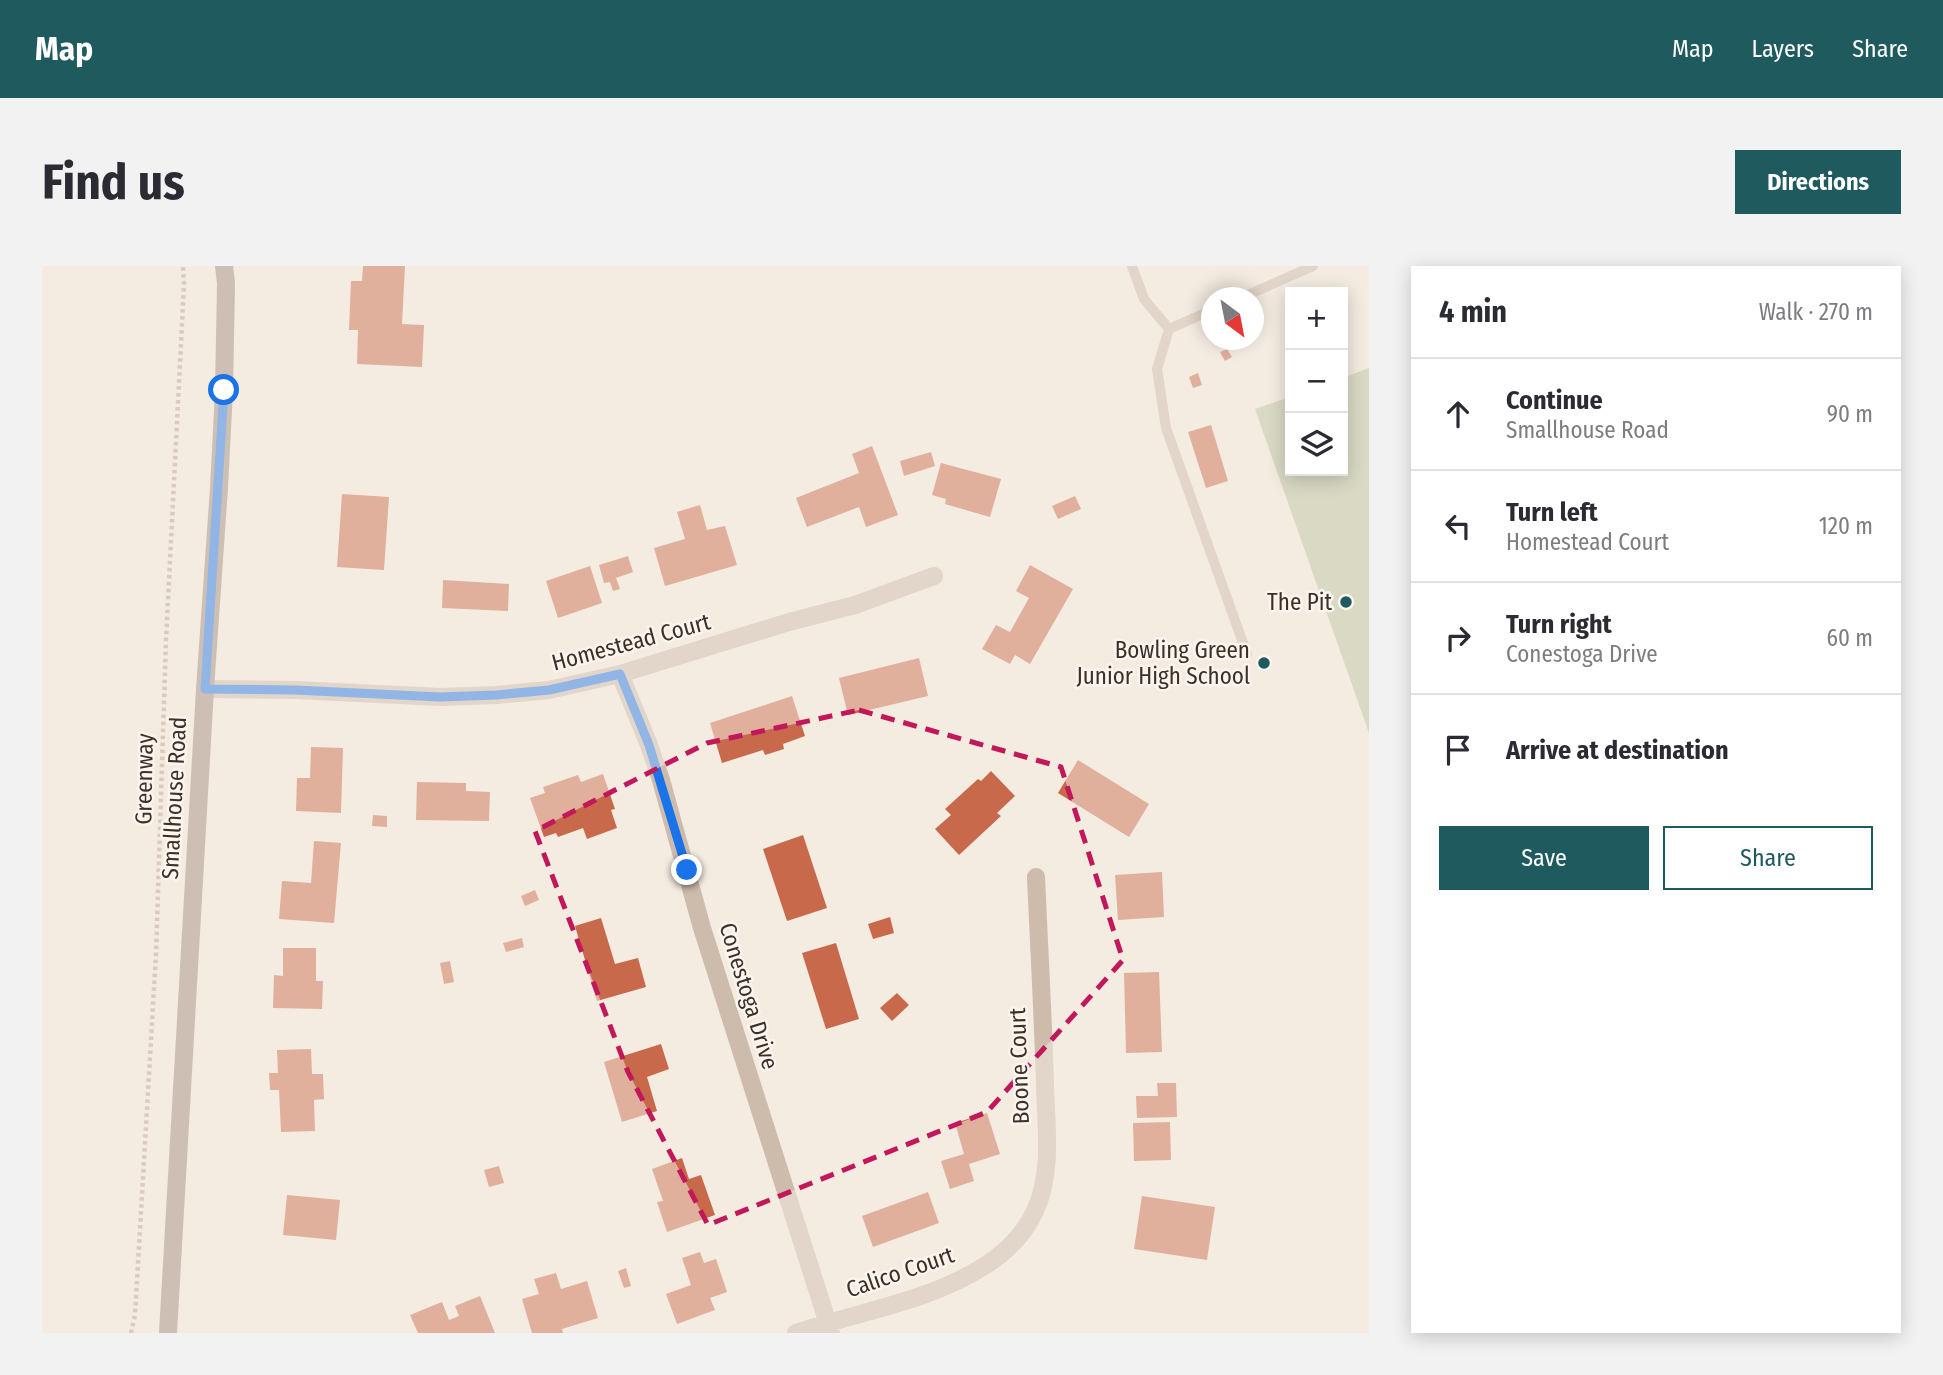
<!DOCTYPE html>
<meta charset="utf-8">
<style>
body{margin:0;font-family:"Fira Sans Condensed",sans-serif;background:#f2f2f3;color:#2b2b33}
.controls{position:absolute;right:21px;top:21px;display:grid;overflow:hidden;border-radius:0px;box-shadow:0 4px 18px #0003}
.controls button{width:63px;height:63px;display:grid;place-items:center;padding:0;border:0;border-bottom:2px solid #e1e1e2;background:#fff;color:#2b2b33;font:35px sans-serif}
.compass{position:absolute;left:1159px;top:21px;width:63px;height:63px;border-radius:50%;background:#fff;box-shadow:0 4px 18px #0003;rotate:148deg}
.stop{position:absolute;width:21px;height:21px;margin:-16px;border:5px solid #1a73e8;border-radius:50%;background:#fff}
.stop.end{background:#1a73e8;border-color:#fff;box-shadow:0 2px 7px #0008}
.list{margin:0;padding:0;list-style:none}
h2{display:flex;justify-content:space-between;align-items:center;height:91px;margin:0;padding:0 28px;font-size:30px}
h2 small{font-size:23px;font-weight:400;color:#7c7c81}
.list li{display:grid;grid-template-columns:46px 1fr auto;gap:21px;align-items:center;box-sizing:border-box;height:112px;padding:0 28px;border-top:2px solid #e1e1e2}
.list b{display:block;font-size:26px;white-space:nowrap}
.list p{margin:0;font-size:23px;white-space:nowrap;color:#7c7c81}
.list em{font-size:23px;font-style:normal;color:#7c7c81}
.actions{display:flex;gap:14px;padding:21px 28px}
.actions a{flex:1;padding:16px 0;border:2px solid #1f5a5e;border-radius:0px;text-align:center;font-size:24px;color:#1f5a5e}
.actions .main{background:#1f5a5e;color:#fff}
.icon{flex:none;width:38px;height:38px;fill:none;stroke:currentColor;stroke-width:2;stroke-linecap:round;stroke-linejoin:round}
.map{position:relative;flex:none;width:1327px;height:1067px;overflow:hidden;border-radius:0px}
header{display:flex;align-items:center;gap:42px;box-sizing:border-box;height:98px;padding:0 35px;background:#1f5a5e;color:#fff}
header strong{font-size:33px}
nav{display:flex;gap:38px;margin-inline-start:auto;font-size:24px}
.intro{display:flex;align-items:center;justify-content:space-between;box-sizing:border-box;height:168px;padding:0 42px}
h1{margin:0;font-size:49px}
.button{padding:18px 32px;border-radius:0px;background:#1f5a5e;color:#fff;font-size:24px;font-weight:700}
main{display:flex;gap:42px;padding:0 42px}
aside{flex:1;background:#fff;border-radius:0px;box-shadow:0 4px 18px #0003}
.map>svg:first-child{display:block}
.park{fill:#b8c4a0}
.building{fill:#c8694b}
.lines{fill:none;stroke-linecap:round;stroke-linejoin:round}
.path{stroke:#b9a596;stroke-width:4.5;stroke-dasharray:3.5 3.5;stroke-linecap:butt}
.lane{stroke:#cdbbac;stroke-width:10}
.street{stroke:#cdbbac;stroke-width:18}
.secondary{stroke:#a18a7d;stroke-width:18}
.route{stroke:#1a73e8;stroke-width:9}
.marked{fill:none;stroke:#c2185b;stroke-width:5;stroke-dasharray:14 9;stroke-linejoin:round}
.poi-dot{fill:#1f5a5e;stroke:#fbf5ee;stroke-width:2.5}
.labels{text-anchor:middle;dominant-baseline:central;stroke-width:5;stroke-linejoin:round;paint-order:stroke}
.poi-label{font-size:23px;fill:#3b302b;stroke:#fbf5ee;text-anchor:end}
.street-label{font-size:23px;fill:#3b302b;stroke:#fbf5ee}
</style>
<header>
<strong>Map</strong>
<nav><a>Map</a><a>Layers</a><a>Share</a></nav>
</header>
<div class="intro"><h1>Find us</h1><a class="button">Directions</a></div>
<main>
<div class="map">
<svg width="1327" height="1067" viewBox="0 0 1327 1067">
<rect width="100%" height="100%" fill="#f4ebe1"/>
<path class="park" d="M1327,102v365l-114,-324 35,-12v74h53v-93z"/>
<path class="building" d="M321,0h42l-3,58 22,1 -2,42 -65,-3 1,-34h-9l2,-49h11z
M1185,83l5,8 -7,4 -5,-9z
M1156,107l4,12 -9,3 -4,-11z
M1169,159l17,56 -22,7 -18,-56z
M830,180l26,69 -32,12 -7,-20 -52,20 -11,-29 63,-25 -7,-19z
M889,186l4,14 -31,10 -4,-15z
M899,197l60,16 -11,38 -45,-13 1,-5 -14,-4z
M300,228l47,3 -5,73 -47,-3z
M1033,230l6,13 -23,10 -6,-13z
M658,239l7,25 18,-4 12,39 -72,21 -11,-38 31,-9 -8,-27z
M586,290l5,16 -17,6 4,11 -7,2 -3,-9 -6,1 -5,-18z
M988,299l43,24 -43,75 -15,-9 -5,9 -28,-15 14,-24 14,7 19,-34 -13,-7z
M548,300l12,37 -44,15 -12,-37z
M401,314l66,4 -1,27 -66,-3z
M877,392l9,38 -80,19 -9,-37z
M750,430l13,40 -22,8 1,5 -19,6 -2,-5 -41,13 -12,-40z
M269,481l32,1 -2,65 -45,-2 1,-33h13z
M1036,494l71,44 -20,33 -71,-44z
M949,505l24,25 -18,17 4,3 -42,39 -24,-26 16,-14 -6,-6 33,-30 3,2z
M561,508l12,35 -4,1 6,18 -30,11 -4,-11 -25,9 -2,-4 -12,4 -14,-39 15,-5 -2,-6 35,-12 3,7z
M375,516l49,1v8l24,1 -1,29 -73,-1z
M331,549l14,1v11l-15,-1z
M761,569l24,73 -40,13 -24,-72z
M272,575l27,2 -7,80 -55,-4 3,-38 29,2z
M1120,606l2,45 -46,3 -3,-45z
M493,624l4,10 -14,6 -4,-10z
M848,651l4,16 -21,6 -5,-15z
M559,652l14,46 23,-6 8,29 -49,14 -22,-75z
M480,672l2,9 -18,5 -3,-9z
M794,677l23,76 -33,10 -24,-76z
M241,682h33v33h7l-1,28 -49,-1 1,-33 9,1z
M408,695l4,21 -10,2 -4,-21z
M1117,706l3,80 -36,1 -2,-80z
M855,727l12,12 -17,16 -12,-13z
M619,778l8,25 -22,8 10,34 -35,11 -18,-60z
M269,783l1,25h11l1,25 -10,1 1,31 -34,1 -2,-42h-9l-1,-17h9l-1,-23z
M1115,817h19l1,34 -40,1 -1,-22h22z
M945,847l13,41 -31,10 5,17 -24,8 -9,-28 23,-7 -9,-31z
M1128,856l1,38 -37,1 -1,-38z
M640,892l7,21 12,-4 14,40 -48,17 -10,-30 6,-1 -11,-32z
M457,900l5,17 -15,4 -5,-17z
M886,926l11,31 -66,24 -11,-31z
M245,929l53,5 -4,40 -53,-5z
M1100,930l73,11 -8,53 -73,-11z
M658,986l4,11 12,-4 11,33 -17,6 5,12 -38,14 -11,-30 25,-9 -9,-27z
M584,1002l5,18 -7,2 -6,-17z
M514,1007l5,16 26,-8 11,37 -36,11 1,4h-31l-10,-34 17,-5 -5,-15z
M438,1030l15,37h-77l-8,-18 32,-13 7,18 10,-4 -4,-10z"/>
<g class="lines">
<path class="path" d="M89,1067l4,-18 21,-361 10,-314 18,-356 -1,-18"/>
<path class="lane" d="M1090,0l12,33 25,30 43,-19
M1199,32l72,-32
M1127,63l-12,40 9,59 81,226"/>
<path class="street" d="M578,408l29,71 12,35 41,148 129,405
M163,423l90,1 146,7 55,-2 53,-5 71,-16 169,-52 66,-17 79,-29
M754,1067c64,-22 133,-31 190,-68 20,-13 39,-32 49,-54 18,-39 11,-85 10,-126 -2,-70 -6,-139 -9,-208"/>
<path class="secondary" d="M126,1067l37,-644 14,-201 5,-97 2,-108 -2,-17"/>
</g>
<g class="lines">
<path class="route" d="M182,124l-19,299 90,1 145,7 56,-2 53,-5 71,-16 29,71 38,125"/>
</g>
<path d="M0 0H1327V1067H0ZM817,444l202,57 62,193 -136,152 -279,113 -80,-153 -93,-241 172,-88z" fill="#f4ebe1" fill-opacity=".55" fill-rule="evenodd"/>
<path class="marked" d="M817,444l202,57 62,193 -136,152 -279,113 -80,-153 -93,-241 172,-88z"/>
<g class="poi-dot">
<circle cx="1304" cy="336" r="7"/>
<circle cx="1222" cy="397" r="7"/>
</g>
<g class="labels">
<g class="poi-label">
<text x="1290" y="336">The Pit</text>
<text x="1208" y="384">Bowling Green<tspan x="1208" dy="26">Junior High School</tspan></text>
</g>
<g class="street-label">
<text transform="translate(589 376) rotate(-15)">Homestead Court</text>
<text transform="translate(102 513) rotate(-89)">Greenway</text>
<text transform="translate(132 532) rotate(-87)">Smallhouse Road</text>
<text transform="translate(707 730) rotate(73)">Conestoga Drive</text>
<text transform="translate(977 800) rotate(-92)">Boone Court</text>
<text transform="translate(858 1006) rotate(-19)">Calico Court</text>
</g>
</g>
</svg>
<div class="controls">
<button>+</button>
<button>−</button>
<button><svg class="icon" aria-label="layers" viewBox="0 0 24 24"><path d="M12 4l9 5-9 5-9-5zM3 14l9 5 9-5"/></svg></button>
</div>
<svg class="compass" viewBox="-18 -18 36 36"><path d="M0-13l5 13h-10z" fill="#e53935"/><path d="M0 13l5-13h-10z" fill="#7c7c81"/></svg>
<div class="stop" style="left:182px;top:124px"></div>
<div class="stop end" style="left:645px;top:604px"></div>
</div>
<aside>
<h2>4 min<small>Walk · 270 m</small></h2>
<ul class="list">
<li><svg class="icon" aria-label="ahead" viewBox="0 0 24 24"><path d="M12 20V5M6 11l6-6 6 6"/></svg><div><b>Continue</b><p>Smallhouse Road</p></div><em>90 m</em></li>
<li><svg class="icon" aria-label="left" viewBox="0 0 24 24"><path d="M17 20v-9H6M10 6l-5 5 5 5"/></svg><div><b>Turn left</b><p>Homestead Court</p></div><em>120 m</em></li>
<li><svg class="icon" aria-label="right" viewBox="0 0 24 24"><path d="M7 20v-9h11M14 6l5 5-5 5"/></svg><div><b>Turn right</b><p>Conestoga Drive</p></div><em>60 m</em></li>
<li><svg class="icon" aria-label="arrive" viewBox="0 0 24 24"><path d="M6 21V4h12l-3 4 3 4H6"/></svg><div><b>Arrive at destination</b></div></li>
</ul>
<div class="actions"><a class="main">Save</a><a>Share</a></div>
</aside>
</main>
